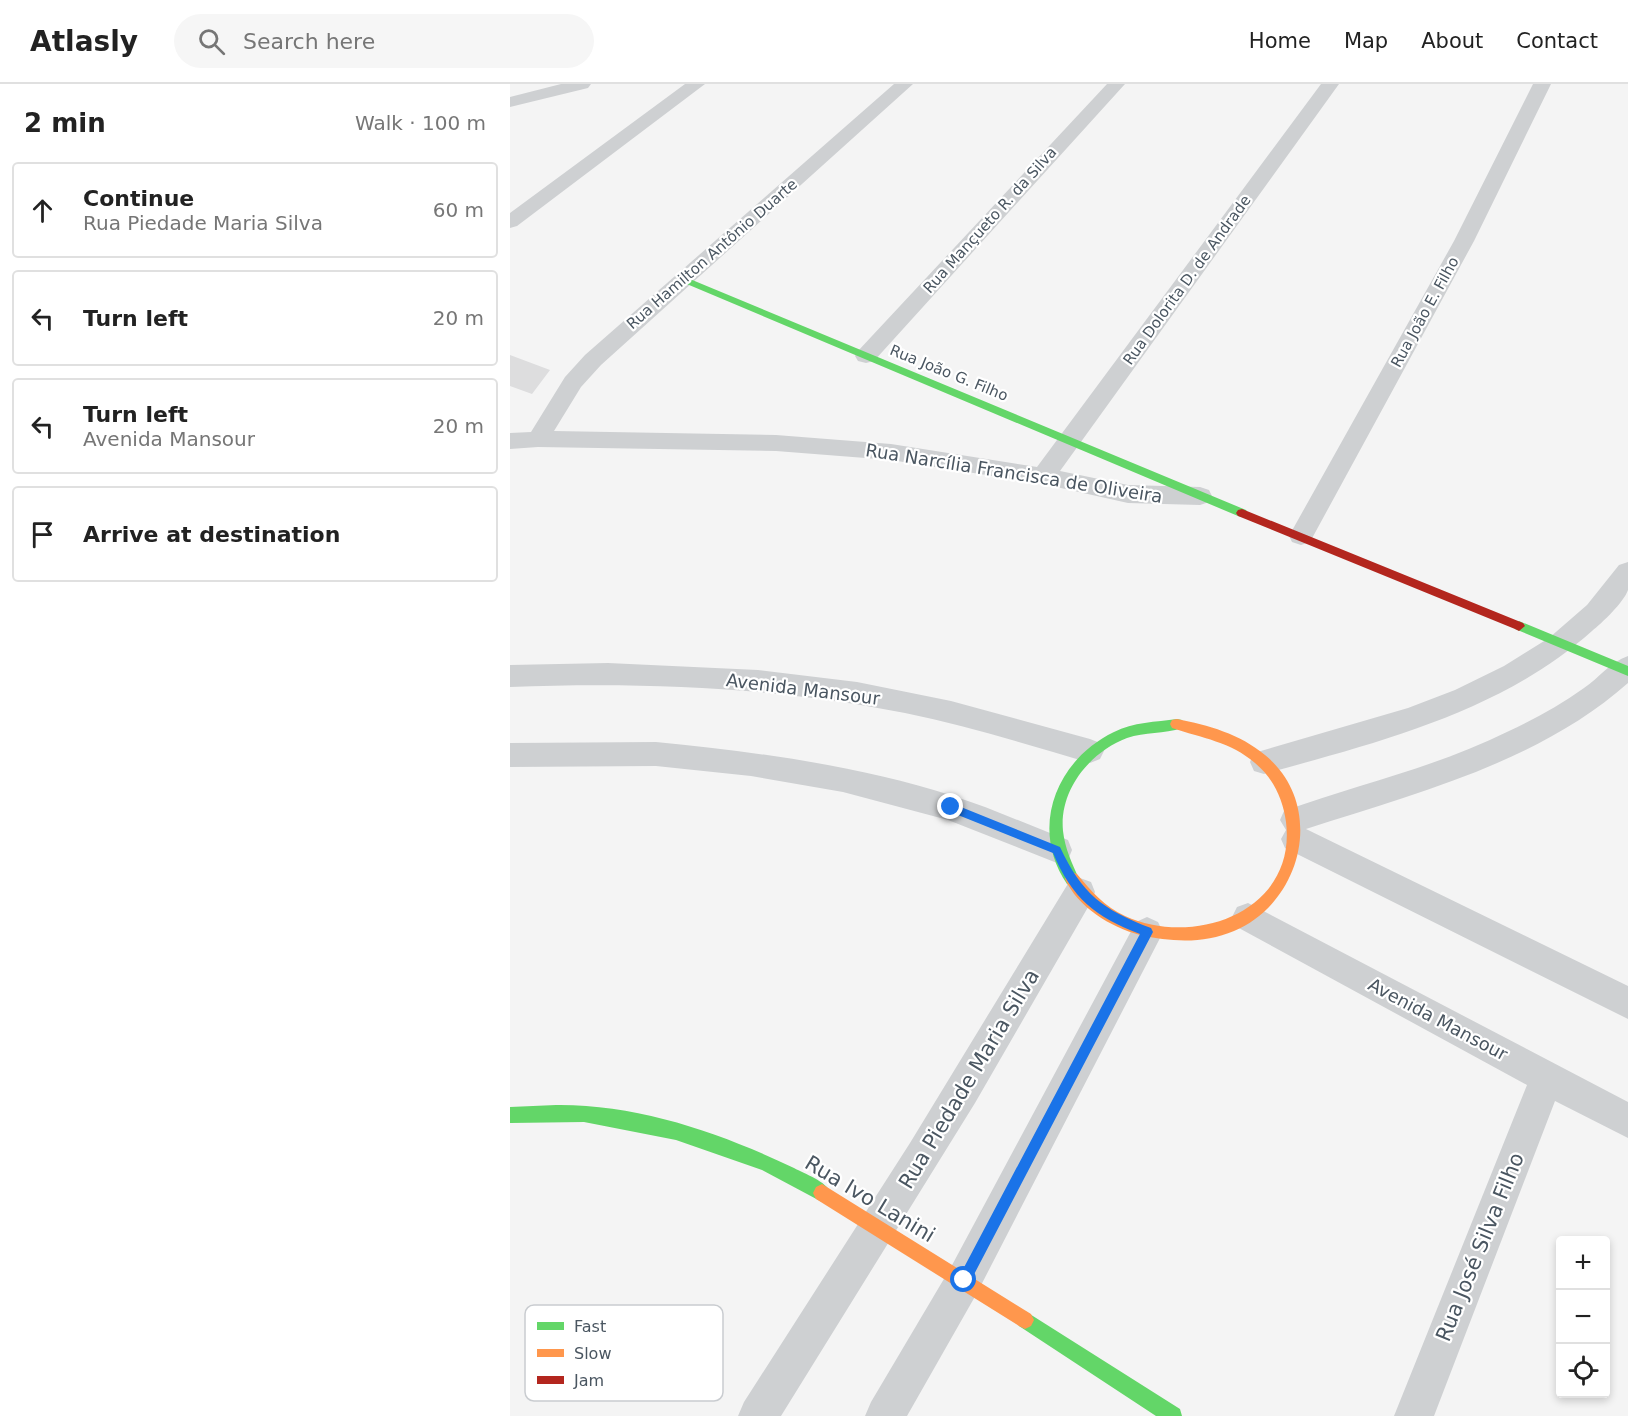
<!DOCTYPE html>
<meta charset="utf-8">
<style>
body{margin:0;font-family:"DejaVu Sans",sans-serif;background:#f6f6f6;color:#222}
.controls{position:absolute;right:18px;bottom:18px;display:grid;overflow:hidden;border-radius:6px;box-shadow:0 3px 9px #0003}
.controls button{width:54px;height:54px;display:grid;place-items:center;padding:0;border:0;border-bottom:2px solid #e0e0e0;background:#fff;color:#222;font:30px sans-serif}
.stop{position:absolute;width:18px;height:18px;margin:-14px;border:4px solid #1a73e8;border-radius:50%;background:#fff}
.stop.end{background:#1a73e8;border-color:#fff;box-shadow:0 2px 6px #0008}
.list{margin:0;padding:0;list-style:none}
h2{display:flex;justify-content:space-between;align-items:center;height:78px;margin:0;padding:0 24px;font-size:26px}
h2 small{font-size:20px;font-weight:400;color:#767676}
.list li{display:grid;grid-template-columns:39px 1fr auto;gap:18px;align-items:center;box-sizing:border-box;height:96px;margin:0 12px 12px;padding:0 12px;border:2px solid #e0e0e0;border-radius:6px}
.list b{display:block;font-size:22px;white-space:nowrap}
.list p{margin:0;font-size:20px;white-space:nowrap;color:#767676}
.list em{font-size:20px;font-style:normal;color:#767676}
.icon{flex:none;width:33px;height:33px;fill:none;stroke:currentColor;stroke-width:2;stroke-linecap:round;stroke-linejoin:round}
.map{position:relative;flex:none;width:1118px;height:1332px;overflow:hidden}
header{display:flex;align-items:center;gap:36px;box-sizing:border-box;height:84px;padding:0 30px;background:#fff;border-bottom:2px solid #e0e0e0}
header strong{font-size:28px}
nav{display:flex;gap:33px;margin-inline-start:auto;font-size:21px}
.search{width:420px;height:54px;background:#f6f6f6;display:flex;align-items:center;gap:15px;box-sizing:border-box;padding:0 21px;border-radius:33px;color:#767676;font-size:22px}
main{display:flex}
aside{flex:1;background:#fff}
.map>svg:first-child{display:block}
.building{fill:#ddddde}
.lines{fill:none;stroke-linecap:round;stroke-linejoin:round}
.street{fill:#ced0d2;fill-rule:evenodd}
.fast{fill:#63d668;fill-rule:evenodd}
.slow{fill:#ff974d;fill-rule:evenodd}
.jam{fill:#b3261e;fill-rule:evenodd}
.route{fill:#1a73e8}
.labels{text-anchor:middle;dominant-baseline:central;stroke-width:4.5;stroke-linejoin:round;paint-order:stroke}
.far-street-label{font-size:15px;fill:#4a5661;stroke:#fff}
.street-label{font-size:18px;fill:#4a5661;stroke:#fff}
.near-street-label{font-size:21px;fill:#4a5661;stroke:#fff}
.key{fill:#fff;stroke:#c9ccd0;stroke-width:1.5}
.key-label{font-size:16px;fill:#4a5661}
</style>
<header>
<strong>Atlasly</strong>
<div class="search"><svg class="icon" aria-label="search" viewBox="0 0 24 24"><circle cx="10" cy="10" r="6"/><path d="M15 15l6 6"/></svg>Search here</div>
<nav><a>Home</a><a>Map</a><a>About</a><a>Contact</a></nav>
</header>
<main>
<aside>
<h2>2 min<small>Walk · 100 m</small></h2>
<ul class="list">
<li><svg class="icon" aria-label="ahead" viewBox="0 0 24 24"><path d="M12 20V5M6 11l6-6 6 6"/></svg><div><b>Continue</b><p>Rua Piedade Maria Silva</p></div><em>60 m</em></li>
<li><svg class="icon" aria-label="left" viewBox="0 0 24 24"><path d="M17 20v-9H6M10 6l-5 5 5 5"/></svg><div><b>Turn left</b></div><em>20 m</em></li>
<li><svg class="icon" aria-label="left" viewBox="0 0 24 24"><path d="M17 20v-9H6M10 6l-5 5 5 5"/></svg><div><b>Turn left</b><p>Avenida Mansour</p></div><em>20 m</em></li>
<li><svg class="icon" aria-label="arrive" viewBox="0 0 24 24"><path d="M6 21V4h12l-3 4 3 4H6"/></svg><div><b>Arrive at destination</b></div></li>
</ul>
</aside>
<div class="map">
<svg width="1118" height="1332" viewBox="0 0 1118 1332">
<rect width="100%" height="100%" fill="#f4f4f4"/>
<path class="building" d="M0,271l40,15 -18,24 -22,-8z"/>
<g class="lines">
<path class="street" d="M51,0h30l-3,4 -78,19v-10z
M175,0h20l-188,142 -7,2v-15z
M384,0h19l-312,281 -20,22 -27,44 222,4 115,9 146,23 284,-383h18l-279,387 68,14 72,2 9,3 3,6 -3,6 -9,3 -72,-2 -85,-19 -152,-24 -115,-9 -238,-4 -28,2v-16l21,-1 34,-55 20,-22z
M597,0h18l-251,277 -8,2 -8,-2 -3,-5 3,-5z
M1023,0h18l-77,157 -164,301 -9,3 -9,-3 -3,-6 165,-295z
M1118,478c0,8 0,20 0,28 -4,12 -26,33 -36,41 -91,81 -213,111 -328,143l-10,-3 -4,-9 4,-9 154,-45 47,-18 49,-24 45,-28 38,-33 32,-40z
M1118,572v27c-89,79 -211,110 -322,146l322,157v33l-343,-171 -4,-9 5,-9 -6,-10 4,-9c75,-27 153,-44 225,-80 26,-12 51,-26 75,-43 15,-10 26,-26 44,-32z
M98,579l150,7 99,12 94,19 139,38 10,4 4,8 -4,8 -10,4c-61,-18 -122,-37 -185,-50 -130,-26 -263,-31 -395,-26v-22z
M146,658c100,10 201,23 297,54 39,12 77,30 115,44l4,10 -4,10 -11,3 -109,-43 -105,-28 -92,-16 -95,-10 -146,1v-24z
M570,794l11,4 4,10 -4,10 -116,201 -194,313h-43l6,-14 166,-259 159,-261z
M738,819l380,199v36l-73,-37 -121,315h-40l133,-331 -290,-158 -5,-10 5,-10z
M637,833l11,5 5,10 -5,10 -181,351 -70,123h-42l6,-14 80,-135 185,-345z"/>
<path class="fast" d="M175,193l561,233 2,3 -6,4 -4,-1 -556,-234 -2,-2z
M1009,537l109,45v10l-113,-47 -2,-3z
M667,635l5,1 2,4 -2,4c-18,6 -37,4 -55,10 -37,14 -68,52 -64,93 2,18 9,32 16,48l-2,5 -5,2 -5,-2c-38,-56 -11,-124 47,-152 19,-10 42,-10 63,-13z
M46,1021c82,-1 165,28 238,63 11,6 32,13 37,25l-3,6 -6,3 -60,-32 -86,-30 -92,-18 -74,1v-16z
M515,1227l155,98 2,7h-26l-137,-90 -3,-6 3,-6z"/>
<path class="slow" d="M667,635c31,6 63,15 88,36 61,50 38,147 -31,176 -30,13 -63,11 -94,4 -30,-8 -62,-28 -75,-56l2,-5 5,-2 5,2c14,17 28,33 48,42 70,32 172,-5 161,-94 -3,-23 -13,-44 -31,-59 -24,-21 -53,-25 -83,-35l-2,-4 2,-4z
M312,1100l209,130 3,6 -3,6 -6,3 -6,-3 -203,-127 -3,-6 3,-6z"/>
<path class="jam" d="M732,425l281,114 2,3 -6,5 -4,-2 -277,-113 -2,-3 2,-3z"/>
</g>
<path class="route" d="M441,719l109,44c22,47 43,63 91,81l2,4 -184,352 -5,2 -4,-2 -2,-4 2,-5 180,-341c-45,-17 -68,-36 -87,-81l-105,-42 -2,-4z"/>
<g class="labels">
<g class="far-street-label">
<text transform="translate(480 136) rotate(-48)">Rua Mançueto R. da Silva</text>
<text transform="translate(202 170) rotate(-41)">Rua Hamilton Antônio Duarte</text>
<text transform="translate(677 196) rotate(-54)">Rua Dolorita D. de Andrade</text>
<text transform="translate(915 228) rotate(-61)">Rua João E. Filho</text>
<text transform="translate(439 289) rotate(22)">Rua João G. Filho</text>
</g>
<g class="street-label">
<text transform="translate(504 389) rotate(9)">Rua Narcília Francisca de Oliveira</text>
<text transform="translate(293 605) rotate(7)">Avenida Mansour</text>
<text transform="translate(928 935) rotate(28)">Avenida Mansour</text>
</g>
<g class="near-street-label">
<text transform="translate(459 995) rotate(-59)">Rua Piedade Maria Silva</text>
<text transform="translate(360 1115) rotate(31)">Rua Ivo Lanini</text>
<text transform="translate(970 1163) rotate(-68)">Rua José Silva Filho</text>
</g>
</g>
<rect x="15" y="1221" width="198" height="96" rx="9" class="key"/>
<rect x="27" y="1238" width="27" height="8" fill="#63d668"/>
<rect x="27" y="1265" width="27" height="8" fill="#ff974d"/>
<rect x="27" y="1292" width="27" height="8" fill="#b3261e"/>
<g class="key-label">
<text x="64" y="1248">Fast</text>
<text x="64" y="1275">Slow</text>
<text x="64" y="1302">Jam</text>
</g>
</svg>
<div class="controls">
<button>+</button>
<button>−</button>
<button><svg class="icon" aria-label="locate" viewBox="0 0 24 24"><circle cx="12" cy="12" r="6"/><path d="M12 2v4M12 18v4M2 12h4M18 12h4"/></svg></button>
</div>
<div class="stop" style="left:454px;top:1196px"></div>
<div class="stop end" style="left:441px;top:723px"></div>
</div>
</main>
